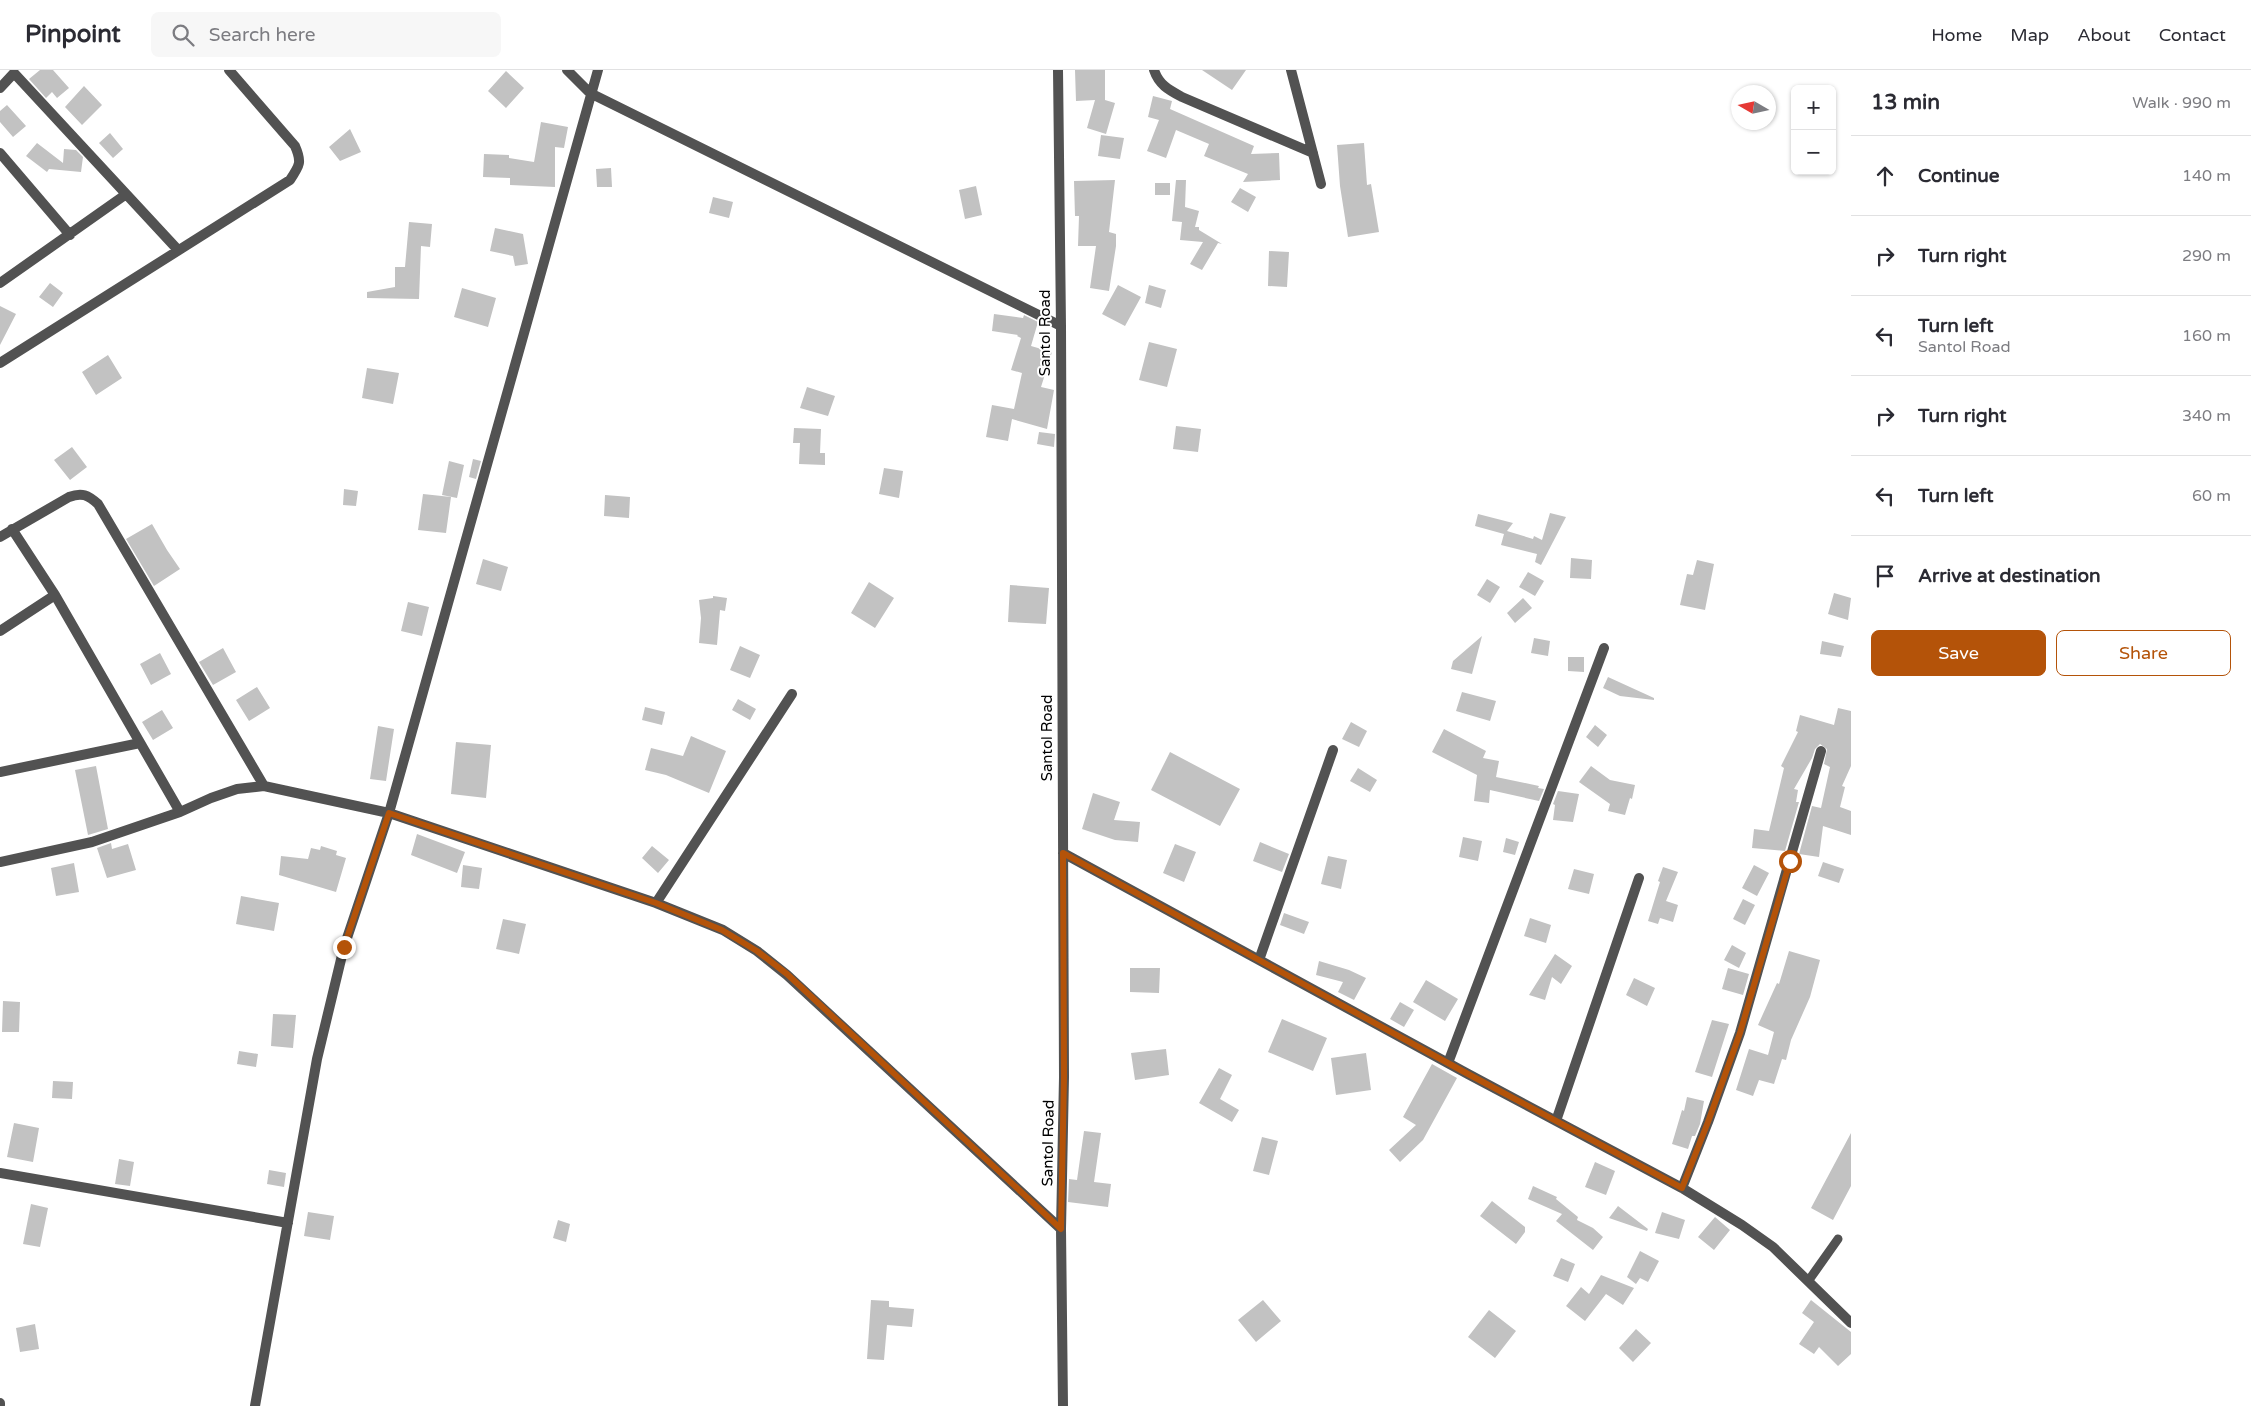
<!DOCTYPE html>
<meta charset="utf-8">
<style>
body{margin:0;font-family:"Varela Round",sans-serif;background:#f7f7f7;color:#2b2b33}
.controls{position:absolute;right:15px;top:15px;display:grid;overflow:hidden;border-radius:8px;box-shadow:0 1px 4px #0004}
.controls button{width:45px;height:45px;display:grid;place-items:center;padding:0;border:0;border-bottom:1px solid #e1e1e2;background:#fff;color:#2b2b33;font:25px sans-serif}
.compass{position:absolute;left:1731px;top:15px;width:45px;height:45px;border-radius:50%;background:#fff;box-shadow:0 1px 4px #0004;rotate:279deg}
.stop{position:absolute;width:15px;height:15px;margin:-11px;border:4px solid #b45309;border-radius:50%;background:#fff}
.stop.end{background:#b45309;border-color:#fff;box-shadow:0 1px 5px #0008}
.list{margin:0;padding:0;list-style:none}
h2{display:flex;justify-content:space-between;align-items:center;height:65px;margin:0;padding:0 20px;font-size:21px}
h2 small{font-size:16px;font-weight:400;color:#7c7c81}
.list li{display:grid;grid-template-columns:32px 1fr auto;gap:15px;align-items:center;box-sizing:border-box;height:80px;padding:0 20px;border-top:1px solid #e1e1e2}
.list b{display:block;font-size:19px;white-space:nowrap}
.list p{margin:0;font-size:16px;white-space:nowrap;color:#7c7c81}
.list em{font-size:16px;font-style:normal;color:#7c7c81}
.actions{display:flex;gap:10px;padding:15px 20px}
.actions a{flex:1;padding:11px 0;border:1px solid #b45309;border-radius:8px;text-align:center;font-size:18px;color:#b45309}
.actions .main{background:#b45309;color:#fff}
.icon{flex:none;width:28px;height:28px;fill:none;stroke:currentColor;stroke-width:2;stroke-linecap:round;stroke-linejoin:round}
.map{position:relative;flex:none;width:1851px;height:1336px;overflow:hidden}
header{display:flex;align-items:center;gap:30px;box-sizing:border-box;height:70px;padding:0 25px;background:#fff;border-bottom:1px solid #e1e1e2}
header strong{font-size:24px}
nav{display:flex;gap:28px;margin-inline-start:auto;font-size:18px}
.search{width:350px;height:45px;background:#f7f7f7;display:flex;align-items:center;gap:12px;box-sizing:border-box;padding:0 18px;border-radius:8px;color:#7c7c81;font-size:19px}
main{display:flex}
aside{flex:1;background:#fff}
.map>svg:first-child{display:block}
.building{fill:#c2c2c2}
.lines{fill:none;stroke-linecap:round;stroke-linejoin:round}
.service{stroke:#525252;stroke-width:9}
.minor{stroke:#525252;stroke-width:10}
.route{stroke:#b45309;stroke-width:6}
.labels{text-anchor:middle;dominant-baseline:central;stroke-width:4;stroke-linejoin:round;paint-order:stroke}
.street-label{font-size:15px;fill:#000;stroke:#fff}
</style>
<header>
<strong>Pinpoint</strong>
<div class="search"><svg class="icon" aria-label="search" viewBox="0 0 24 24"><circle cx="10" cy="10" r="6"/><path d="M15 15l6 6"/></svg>Search here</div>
<nav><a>Home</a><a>Map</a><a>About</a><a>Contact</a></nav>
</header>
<main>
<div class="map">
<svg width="1851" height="1336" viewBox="0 0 1851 1336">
<rect width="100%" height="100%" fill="#fff"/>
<path class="building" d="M40,0h13l16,18 -12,10 -5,-6 -6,6 -17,-19z
M1075,0h30v30l10,3 -9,31 -19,-6 8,-28 -19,1z
M1202,0h44l-14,20z
M506,1l18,17 -18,20 -18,-17z
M84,16l18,19 -20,20 -17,-18z
M1153,26l19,5 -2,8 84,37 -3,8 28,-1 1,27 -37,2 5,-8 -44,-18 5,-12 -33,-14 -10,28 -19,-7 12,-31 -11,-3z
M7,35l19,21 -13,11 -13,-15v-11z
M541,52l27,5 -4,21 -9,-1v40l-45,-2v-7l-27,-1 1,-23 25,1v3l25,4z
M350,59l11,23 -21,9 -11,-14z
M110,63l13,16 -10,9 -14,-15z
M1101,65l23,3 -4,21 -22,-3z
M37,73l26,20 1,-14 12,1 7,7 -2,15 -32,-3 -2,3 -21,-16z
M1364,73l3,42 4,-1 8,48 -31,5 -8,-51 -3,-41z
M611,98l1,19h-15l-1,-18z
M1115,110l-6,52 7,2v12l-7,45 -19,-3 6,-42h-18l1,-30h-4l-1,-35z
M1176,110h10l-1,27 14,4 -4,16h4v3l23,14 -4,-1 -16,27 -12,-6 13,-22 -23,-2 2,-18 -10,-1z
M1155,113h15v12h-15z
M976,116l6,29 -17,4 -6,-29z
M1240,118l16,9 -8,15 -17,-10z
M713,127l20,5 -4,16 -20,-5z
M409,152l23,2 -2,23 -9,-1 -2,53 -52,-1v-6l28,-5v-20h10z
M495,158l28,6 5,30 -13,2 -2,-10 -23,-5z
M1269,181l20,1 -2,35 -19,-1z
M50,213l13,10 -10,14 -14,-10z
M1118,215l23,12 -16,29 -23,-12z
M1149,215l17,5 -5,18 -16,-5z
M462,218l34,10 -8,29 -34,-10z
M0,236l16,8 -16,31z
M994,244l29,4 1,-3 14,7 -7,24 21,6 -11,35 13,3 -7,39 -35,-10 -4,22 -22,-4 6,-32 22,4 8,-36 -11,-3 10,-32 -4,-2 1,-1 -26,-4z
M1149,272l28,7 -10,38 -28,-7z
M108,285l14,23 -26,17 -14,-23z
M367,298l32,5 -6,31 -31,-6z
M807,317l28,9 -7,20 -28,-8z
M1176,356l25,3 -3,23 -25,-3z
M794,358l27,1 -1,24h5v12l-26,-1 1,-21h-7z
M1039,362l16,2 -1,13 -17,-3z
M72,377l15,20 -17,13 -16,-20z
M473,389l8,2 -5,18 -7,-2z
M449,391l15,4 -7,33 -15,-3z
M884,398l19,3 -4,27 -20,-4z
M344,419l14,2 -2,15 -13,-1z
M423,424l28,3 -5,36 -28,-3z
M605,425l25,2 -1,21 -25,-2z
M1550,443l16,4 -25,48 -6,-3 2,-8 -36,-9 3,-11 -29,-8 3,-12 35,9 -6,8 26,8 1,-3 8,4z
M152,454l15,26 13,19 -26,17 -28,-47z
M1571,488l21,2 -1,19 -21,-1z
M483,489l25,8 -7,24 -25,-7z
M1697,490l17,4 -9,46 -25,-5 7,-31 6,1z
M1528,502l16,9 -9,15 -16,-9z
M1487,509l13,8 -10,16 -13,-8z
M869,512l25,16 -19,30 -24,-15z
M1010,515l39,3 -3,36 -38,-2z
M1834,523l17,5 -3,22 -20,-6z
M713,526l14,2 -2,13 -5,-1 -3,35 -18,-2 2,-25 -2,-18 14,-2z
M1523,528l9,10 -17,15 -8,-10z
M408,532l21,5 -7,29 -21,-5z
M1482,566l-10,38 -21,-5 2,-8z
M1534,568l16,3 -2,15 -17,-3z
M1822,571l22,5 -3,11 -21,-3z
M740,576l20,9 -10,23 -20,-8z
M223,578l13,24 -23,13 -14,-23z
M160,583l11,21 -20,11 -11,-21z
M1568,587h16v15l-16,-1z
M1608,607l46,21v2l-34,-4 -17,-8z
M257,617l13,21 -21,13 -13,-21z
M1462,622l34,9 -6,20 -34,-10z
M738,629l18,10 -6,11 -18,-10z
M645,637l20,5 -3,13 -20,-5z
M1838,638l13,3v55l-9,20 3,1 -5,20 11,4v24l-28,-9 -4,31 -20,-3 13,-48 9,2 9,-41 -6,-3 3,-15 -7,-5 -5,5 -3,9 -18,31 4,1 -2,12h3l-14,49 -33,-3 2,-19 15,2 15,-63 -3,-2 17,-34 -2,-1 4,-16 34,10z
M162,640l11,18 -20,12 -11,-18z
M1351,652l16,9 -8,16 -17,-8z
M1595,655l12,10 -9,12 -12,-10z
M378,656l16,3 -8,52 -16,-2z
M1444,659l42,22 -3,7 16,3 -3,16 43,9 -1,2 6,1 -5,12 -49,-11 -1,13 -15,-2 3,-26 -45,-23z
M691,666l35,15 -17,42 -43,-18 -21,-5 6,-22 32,8z
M456,672l35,3 -5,53 -35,-4z
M1170,682l70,37 -20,37 -69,-36z
M96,696l12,63 -20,6 -13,-65z
M1591,696l19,14 25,5 -3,14 -2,-1 -5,17 -17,-4 2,-7 -31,-22z
M1358,698l19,12 -7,12 -20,-11z
M1558,721l21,3 -6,28 -20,-2 2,-15 -2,-1z
M1093,723l27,9 -6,18 26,2 -2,20 -23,-2 -33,-11z
M417,764l48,18 -8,21 -46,-18z
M1463,767l19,4 -4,20 -19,-4z
M1506,768l13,4 -4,13 -12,-3z
M1260,772l29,12 -7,18 -29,-11z
M111,773l1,6 16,-5 8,26 -29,8 -10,-30z
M1175,774l21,8 -12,30 -21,-9z
M321,776l16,5 -1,4 10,3 -10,34 -57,-17 2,-19 27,3 3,-11 9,2z
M652,776l17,14 -11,13 -16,-15z
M1328,786l19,4 -6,29 -20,-5z
M1823,792l21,7 -5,14 -21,-7z
M74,793l5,29 -23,4 -5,-28z
M463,795l19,3 -3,21 -18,-2z
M1754,795l15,8 -12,23 -15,-8z
M1663,797l15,5 -12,29 12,4 -5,17 -13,-4 -2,6 -10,-3 12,-39 -2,-1z
M1574,799l20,5 -5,20 -21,-5z
M241,826l38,7 -5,28 -38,-7z
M1743,829l12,6 -10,20 -12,-6z
M1284,843l25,9 -5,12 -24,-9z
M1530,848l21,7 -5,18 -22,-7z
M503,849l23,5 -7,30 -23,-5z
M1732,875l14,8 -7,15 -15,-8z
M1789,881l31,9 -10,37 -19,43 -5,20 -4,-1 -8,25 -15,-4 -6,16 -17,-6 13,-41 19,6 6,-23 -16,-7 19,-42 2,1z
M1555,884l17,12 -11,18 -9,-7 -7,23 -16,-5z
M1319,891l30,9 17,8 -12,22 -16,-8 5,-10 -27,-7z
M1130,898h30l-1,25 -29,-1z
M1728,898l21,6 -6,21 -21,-6z
M1634,908l21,10 -8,18 -21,-11z
M1426,910l32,19 -13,22 -32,-19z
M3,931l17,1 -1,30h-17z
M1400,932l14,8 -10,17 -14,-8z
M273,944l23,1 -3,33 -22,-2z
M1282,949l45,19 -14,33 -45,-19z
M1712,950l17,4 -17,53 -17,-5z
M1166,979l3,26 -34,5 -4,-27z
M239,981l19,3 -2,13 -19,-3z
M1366,983l5,37 -35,5 -5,-37z
M1432,994l25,14 -34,62 -23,22 -11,-12 27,-25 -13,-8z
M1219,998l13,7 -12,24 19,11 -7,12 -33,-19z
M53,1011l20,1 -1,17 -20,-1z
M1687,1027l17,4 -4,23 -5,12h-3l-4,13 -16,-5 10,-34 2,1z
M14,1053l25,5 -6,34 -26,-5z
M1084,1061l17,2 -7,49 17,2 -3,23 -40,-5 1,-23 8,1z
M1851,1063v53l-18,34 -22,-12z
M1262,1067l16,4 -9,34 -16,-4z
M119,1089l15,3 -4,24 -15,-2z
M1595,1092l20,9 -9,24 -21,-8z
M269,1100l17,3 -2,14 -17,-3z
M1533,1116l24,11 -1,2 22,18 -1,3 16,8 10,9 -10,13 -37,-29 6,-7 -34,-15z
M1492,1131l33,26v5l-9,12 -36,-28z
M31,1134l17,4 -8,39 -17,-3z
M1618,1136l30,23 -1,2 -38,-13z
M308,1142l26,4 -4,24 -26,-4z
M1662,1142l23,8 -6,19 -24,-6z
M1715,1147l15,13 -16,20 -16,-13z
M558,1150l12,4 -4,18 -13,-4z
M1640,1181l19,10 -11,21 -8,-4 -4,6 -9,-7z
M1561,1188l14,6 -7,18 -15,-6z
M1601,1205l33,13 -11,17 -17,-11 -21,27 -19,-15 15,-19 8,7z
M871,1230l18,1v6l25,2 -2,18 -25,-2 -3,35 -17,-1z
M1263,1230l18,21 -25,21 -18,-22z
M1811,1230l40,32v22l-13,12 -19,-19 -5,7 -15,-10 15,-22 -12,-9z
M1489,1240l27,21 -21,27 -27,-21z
M35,1254l4,25 -19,3 -4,-24z
M1636,1259l15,14 -18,19 -14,-14z"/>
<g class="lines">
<path class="service" d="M1809,1210l29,-41"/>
<path class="minor" d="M567,0l23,23 471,233
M1058,0l3,256 3,751 -3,152 2,177
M1154,0c5,15 15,20 28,27l131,56
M1291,0l30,114
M0,18l14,-15 164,177
M0,83l70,82
M0,213l125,-88
M0,293l290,-183c10,-15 12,-18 5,-34l-66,-76
M12,459l43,66 125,217
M0,467l69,-40c13,-5 19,-2 29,7l166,282 125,27 267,90 67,27 34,21 30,24 274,254
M0,561l55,-36
M0,702l140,-29
M1063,783l405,221 214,114 60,37 31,22 78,76
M0,792l92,-20 88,-30 31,-14 26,-9 27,-3
M656,833l136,-209
M1259,890l74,-210
M1448,993l156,-415
M1556,1051l83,-243
M0,1103l288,50
M1682,1118l26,-66 32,-89 81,-282
M0,1333v2
M255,1336l62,-347 27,-112 45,-134 209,-743"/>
</g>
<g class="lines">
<path class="route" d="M344,877l45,-134 267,90 66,27 35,21 30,23 274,255 3,-152 -1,-224 405,221 214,114 26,-66 32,-89 50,-172"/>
</g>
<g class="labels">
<g class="street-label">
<text transform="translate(1045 263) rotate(-90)">Santol Road</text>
<text transform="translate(1047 668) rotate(-90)">Santol Road</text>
<text transform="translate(1048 1073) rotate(-89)">Santol Road</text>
</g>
</g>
</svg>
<div class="controls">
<button>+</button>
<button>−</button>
</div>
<svg class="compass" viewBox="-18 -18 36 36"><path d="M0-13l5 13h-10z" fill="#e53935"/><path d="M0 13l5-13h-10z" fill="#7c7c81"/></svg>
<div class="stop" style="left:1790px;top:791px"></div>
<div class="stop end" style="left:344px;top:877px"></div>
</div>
<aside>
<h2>13 min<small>Walk · 990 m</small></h2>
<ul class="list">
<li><svg class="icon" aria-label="ahead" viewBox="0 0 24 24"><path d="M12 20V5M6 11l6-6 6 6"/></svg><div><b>Continue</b></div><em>140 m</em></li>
<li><svg class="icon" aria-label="right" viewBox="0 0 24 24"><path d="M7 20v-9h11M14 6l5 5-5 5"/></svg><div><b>Turn right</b></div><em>290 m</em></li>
<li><svg class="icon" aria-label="left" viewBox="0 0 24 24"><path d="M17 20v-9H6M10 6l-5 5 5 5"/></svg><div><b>Turn left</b><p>Santol Road</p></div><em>160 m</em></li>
<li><svg class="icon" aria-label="right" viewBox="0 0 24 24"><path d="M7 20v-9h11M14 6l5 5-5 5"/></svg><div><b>Turn right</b></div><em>340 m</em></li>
<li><svg class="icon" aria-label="left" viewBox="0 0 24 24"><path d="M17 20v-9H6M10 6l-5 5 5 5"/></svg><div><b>Turn left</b></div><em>60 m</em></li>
<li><svg class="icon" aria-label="arrive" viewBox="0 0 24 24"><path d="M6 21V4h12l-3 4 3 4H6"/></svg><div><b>Arrive at destination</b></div></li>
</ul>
<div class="actions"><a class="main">Save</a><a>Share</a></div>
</aside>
</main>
